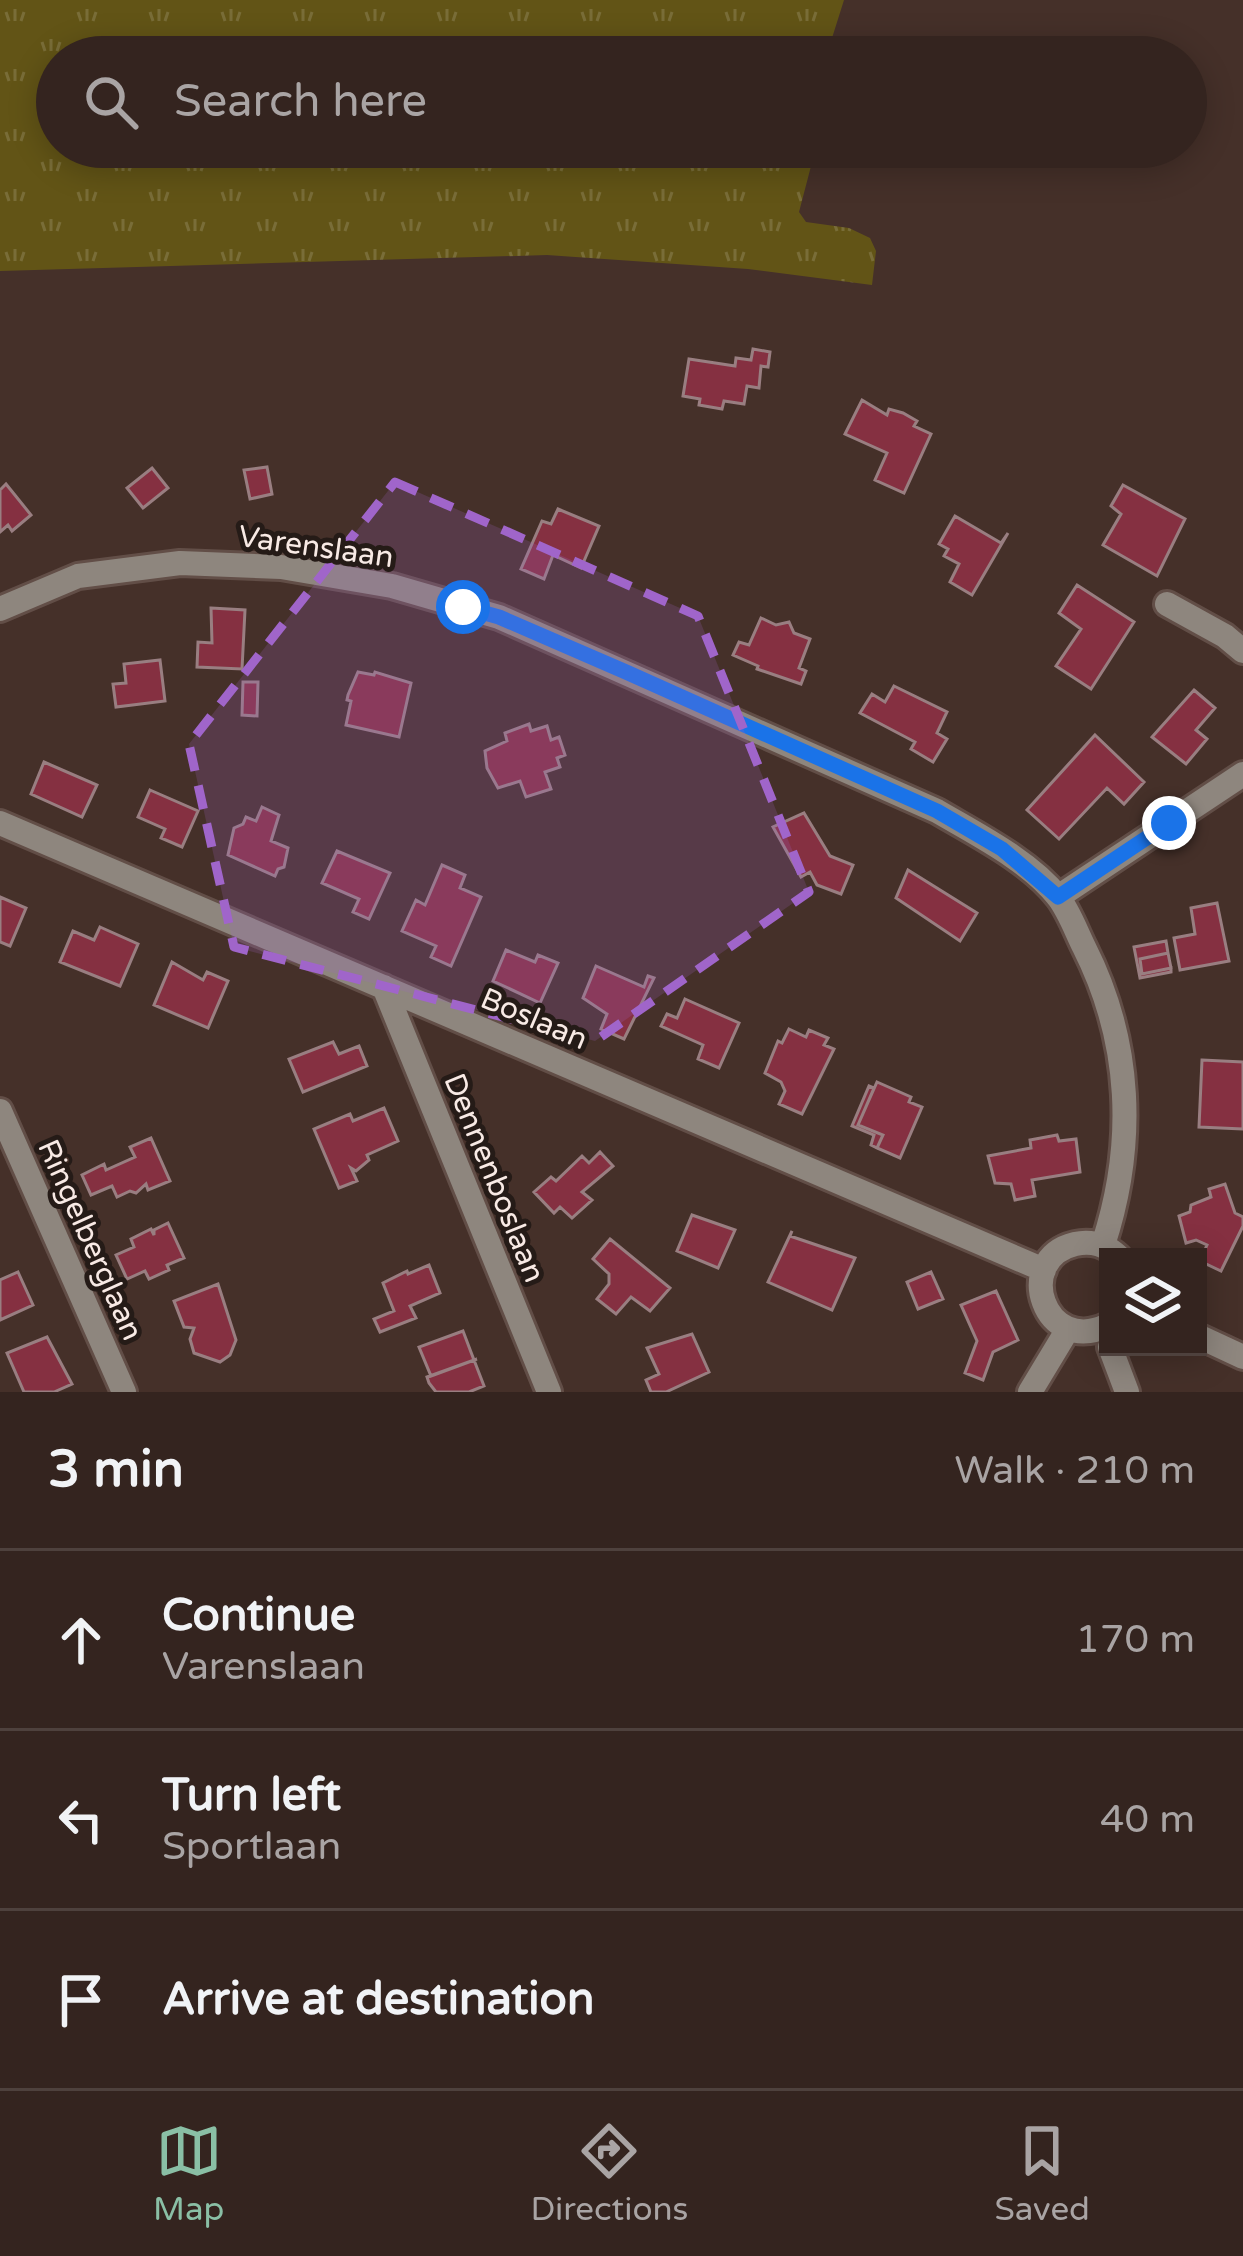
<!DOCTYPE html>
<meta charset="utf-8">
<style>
body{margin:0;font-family:"Varela Round",sans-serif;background:#3f302c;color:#f1f3f6}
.controls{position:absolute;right:36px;bottom:36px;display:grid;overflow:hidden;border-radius:0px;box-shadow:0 6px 30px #0003}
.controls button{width:108px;height:108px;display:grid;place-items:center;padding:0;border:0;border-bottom:3px solid #4e413d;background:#34241f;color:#f1f3f6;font:60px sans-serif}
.stop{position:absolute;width:36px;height:36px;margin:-27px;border:9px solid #1a73e8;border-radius:50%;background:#fff}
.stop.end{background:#1a73e8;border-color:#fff;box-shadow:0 3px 12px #0008}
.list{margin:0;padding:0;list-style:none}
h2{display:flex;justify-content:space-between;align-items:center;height:156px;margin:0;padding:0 48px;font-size:51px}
h2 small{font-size:39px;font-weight:400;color:#a9a4a4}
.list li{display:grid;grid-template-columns:78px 1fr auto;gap:36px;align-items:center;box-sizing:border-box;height:180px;padding:0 48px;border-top:3px solid #4e413d}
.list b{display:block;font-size:45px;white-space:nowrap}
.list p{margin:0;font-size:39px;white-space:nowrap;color:#a9a4a4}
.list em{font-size:39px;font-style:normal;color:#a9a4a4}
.icon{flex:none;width:66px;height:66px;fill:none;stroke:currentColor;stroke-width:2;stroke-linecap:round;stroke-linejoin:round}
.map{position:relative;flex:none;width:1243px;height:1392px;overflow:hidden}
.search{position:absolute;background:#34241f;box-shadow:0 6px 30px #0003;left:36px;right:36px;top:36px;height:132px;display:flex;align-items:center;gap:30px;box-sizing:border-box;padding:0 42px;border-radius:66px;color:#a9a4a4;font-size:45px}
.sheet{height:696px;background:#34241f}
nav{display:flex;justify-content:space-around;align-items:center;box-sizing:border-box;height:168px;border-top:3px solid #4e413d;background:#34241f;font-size:33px;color:#a9a4a4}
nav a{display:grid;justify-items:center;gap:6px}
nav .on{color:#8abfa5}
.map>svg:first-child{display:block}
.grass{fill:url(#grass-tufts)}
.building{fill:#853041;stroke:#997e81;stroke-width:3}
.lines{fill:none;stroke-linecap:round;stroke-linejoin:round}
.street-casing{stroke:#624e47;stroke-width:30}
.street{stroke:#8e867e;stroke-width:24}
.route{stroke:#1a73e8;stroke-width:15}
.marked{fill:#a065ca;fill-opacity:0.2;stroke:#a065ca;stroke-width:9;stroke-dasharray:24 15;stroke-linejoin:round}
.labels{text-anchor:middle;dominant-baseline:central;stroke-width:10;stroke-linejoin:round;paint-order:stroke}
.street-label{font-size:30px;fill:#f8eae5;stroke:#251b17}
</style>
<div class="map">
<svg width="1243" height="1392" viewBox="0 0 1243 1392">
<defs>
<pattern id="grass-tufts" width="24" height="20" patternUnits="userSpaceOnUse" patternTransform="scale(3)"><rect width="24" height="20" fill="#625416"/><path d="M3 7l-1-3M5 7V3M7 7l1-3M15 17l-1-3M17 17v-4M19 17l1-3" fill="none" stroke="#796d38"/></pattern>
</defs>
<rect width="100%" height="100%" fill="#453029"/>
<path class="grass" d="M0,0h844l-18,57h-769v90h759l-17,65 7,10 43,6 21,10 6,13 -4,34 -124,-16 -201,-14 -547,16z"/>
<path class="building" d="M753,349l17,3 -2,15 -7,-1 -2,22 -12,-2 -3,18 -20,-3 -2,8 -23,-4 1,-6 -17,-3 6,-37 46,7 1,-8 15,2z
M862,400l25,15 2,-6 14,4 14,8 -3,5 17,8 -27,59 -29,-13 12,-27 -42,-19z
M267,467l5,27 -22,5 -6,-29z
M152,468l16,20 -25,20 -16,-20z
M6,484l25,31 -19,16 -4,-6 -8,7v-42z
M1123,485l62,34 -28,57 -54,-31 18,-31 -10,-8z
M558,509l41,17 -18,42 -28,-13 -9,24 -23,-10 21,-48 9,3z
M955,516l46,27 7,-10 -36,62 -22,-13 9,-18 -15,-8 4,-7 -9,-5z
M1077,585l57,37 -43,67 -35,-23 25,-37 -22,-16z
M211,608l34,2 -3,59 -45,-2 1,-25 14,1z
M761,618l15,7 13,-3 5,11 16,6 -11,29 7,3 -5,13 -44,-15 1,-3 -25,-11 6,-13 10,3z
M160,660l5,41 -49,6 -3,-23 13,-1 -2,-19z
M358,672l16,3 1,-3 36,11 -12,54 -53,-12 5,-24 -4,-1 1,-5z
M243,682h15l-1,34 -15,-1z
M894,686l53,26 -10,21 10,6 -14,23 -22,-13 4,-7 -55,-29 12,-19 13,8z
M1194,690l21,18 -19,22 11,9 -21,25 -34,-27z
M529,724l2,7 16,-5 4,14 8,-3 6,18 -8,3 3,9 -15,5 6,17 -25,8 -6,-16 -22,7 -11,-20 -2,-17 22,-10 -2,-8z
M1095,735l49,47 -20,22 -17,-16 -48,51 -32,-29z
M44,762l53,23 -15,32 -51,-23z
M150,790l48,21 -16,36 -21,-9 4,-9 -27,-12z
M262,807l17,8 -8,26 17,7 -4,19 -6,2 -3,7 -47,-21 6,-27 9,-4 3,-7 10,4z
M804,813l26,43 23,9 -12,29 -24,-9 -7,-13 -9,5 -28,-50z
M337,851l53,22 -21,46 -16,-7 6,-13 -37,-16z
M442,865l23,10 -5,13 21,9 -30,69 -20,-9 5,-11 -34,-15 14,-31 9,5z
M908,870l69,43 -17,28 -64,-43z
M0,897l26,11 -16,38 -10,-4z
M1217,903l12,58 -49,9 -6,-32 21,-4 -4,-26z
M100,927l38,17 -18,42 -60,-24 13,-31 21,9z
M1166,941l2,12 -28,6 2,15 29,-6v4l-31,6 -6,-31z
M506,950l29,12 3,-7 20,8 -18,40 -47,-22z
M1168,953l3,15 -29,6 -2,-15z
M172,962l31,18 4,-8 21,9 -20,47 -54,-23z
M596,966l48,21 4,-11 6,2 -30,61 -23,-10 6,-15 -24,-16z
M685,999l54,24 -20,45 -21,-9 5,-14 -42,-19 6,-12 10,4z
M789,1029l17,8 3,-7 19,8 -4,7 10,4 -32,65 -23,-10 6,-13 -4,-9 -16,-9 13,-32 4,2z
M333,1042l6,12 20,-8 8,20 -64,26 -14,-33z
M1202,1060l41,2v67l-44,-2z
M877,1082l34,15 -2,5 13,5 -22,51 -23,-10 6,-13 -25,-10z
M869,1086l5,2 -16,37 25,10 -6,13 -6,-3 3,-10 -22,-9z
M384,1108l14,33 -31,14 2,5 -13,11 -5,-3 6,13 -18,7 -25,-59 36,-15 3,7z
M1057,1135l2,6 17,-2 4,33 -48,8 3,16 -20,4 -4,-16 -16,-1 -7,-27 43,-8 -1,-8z
M151,1138l19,43 -22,9 -2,-6 -10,9 -6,-2 -13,6 -5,-11 -21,9 -9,-20 22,-11 2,6 29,-13 -5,-10z
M600,1152l13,14 -31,26 10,8 -20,18 -12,-11 -6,6 -20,-21 17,-15 5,4 26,-25 7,7z
M1225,1184l10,29 8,4v9l-22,45 -21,-10 7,-16 -11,-5 -10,3 -7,-27 11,-4 1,-7 20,-8 -2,-8z
M692,1215l43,15 -17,38 -41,-17z
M168,1223l16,35 -17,7 2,5 -20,9 -4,-8 -18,8 -11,-24 18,-8 -3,-8 20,-10 3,6v-5z
M792,1231l-2,5 65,22 -23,52 -64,-28z
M610,1239l60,49 -20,23 -19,-14 -15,17 -19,-15 12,-15v-10l-16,-15z
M429,1265l11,28 -30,13 6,12 -36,14 -6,-13 20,-8 -11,-28 24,-12 1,3z
M18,1272l15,33 -33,15v-40z
M931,1272l12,27 -25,10 -11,-27z
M218,1284l18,56 -6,15 -10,7 -26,-9 -4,-14 4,-11 -10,-1 -10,-26z
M996,1291l22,49 -25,12 -10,28 -18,-7 12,-32 -16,-36z
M463,1331l11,29 3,-1 -46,17 -12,-29z
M692,1334l17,38 -43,20h-15l-5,-12 13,-6 -12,-26z
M47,1337l25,47 -18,8h-30l-17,-39z
M477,1359l-3,1 10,26 -15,6h-33l-7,-9 -2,-6z"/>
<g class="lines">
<g class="street-casing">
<path id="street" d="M1167,604l58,32 18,15
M0,609l78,-33 102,-13 101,4 111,19 107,31 438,194c39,23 93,50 121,86 11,14 18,34 26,50 48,95 52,197 19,298
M0,823l1044,447
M1058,897l185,-123
M384,987l165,405
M0,1111l124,281
M1108,1325c-64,32 -96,-66 -33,-81 18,-4 31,1 44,13
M1198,1336l45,21
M1110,1347l17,45
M1030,1392l38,-63"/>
</g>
<use href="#street" class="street"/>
</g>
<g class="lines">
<path class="route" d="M463,607l36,10 127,55 311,139 65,38 56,48 111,-74"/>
</g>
<path class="marked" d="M395,482l303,134 111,276 -214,149 -361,-94 -45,-203z"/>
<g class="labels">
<g class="street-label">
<text transform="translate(316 547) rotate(8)">Varenslaan</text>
<text transform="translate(534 1019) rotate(23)">Boslaan</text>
<text transform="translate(494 1178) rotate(68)">Dennenboslaan</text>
<text transform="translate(90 1240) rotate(66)">Ringelberglaan</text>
</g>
</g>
</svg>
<div class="controls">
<button><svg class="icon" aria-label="layers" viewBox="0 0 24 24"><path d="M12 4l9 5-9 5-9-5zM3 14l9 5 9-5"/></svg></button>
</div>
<div class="stop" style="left:463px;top:607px"></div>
<div class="stop end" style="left:1169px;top:823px"></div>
<div class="search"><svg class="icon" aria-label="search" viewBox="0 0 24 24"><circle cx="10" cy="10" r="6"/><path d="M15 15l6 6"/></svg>Search here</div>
</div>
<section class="sheet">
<h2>3 min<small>Walk · 210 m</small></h2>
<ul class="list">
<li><svg class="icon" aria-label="ahead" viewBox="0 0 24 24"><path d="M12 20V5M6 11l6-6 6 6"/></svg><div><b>Continue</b><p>Varenslaan</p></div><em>170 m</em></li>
<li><svg class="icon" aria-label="left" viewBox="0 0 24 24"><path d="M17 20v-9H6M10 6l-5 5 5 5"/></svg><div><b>Turn left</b><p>Sportlaan</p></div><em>40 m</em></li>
<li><svg class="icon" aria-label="arrive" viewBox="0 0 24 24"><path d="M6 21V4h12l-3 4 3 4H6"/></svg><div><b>Arrive at destination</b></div></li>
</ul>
</section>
<nav>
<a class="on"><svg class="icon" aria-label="map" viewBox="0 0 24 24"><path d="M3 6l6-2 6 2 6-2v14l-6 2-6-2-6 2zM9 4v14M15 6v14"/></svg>Map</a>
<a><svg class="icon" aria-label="directions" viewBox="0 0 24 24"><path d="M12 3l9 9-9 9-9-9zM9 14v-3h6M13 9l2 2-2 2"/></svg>Directions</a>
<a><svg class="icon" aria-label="saved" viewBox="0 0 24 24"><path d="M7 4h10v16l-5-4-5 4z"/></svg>Saved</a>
</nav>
